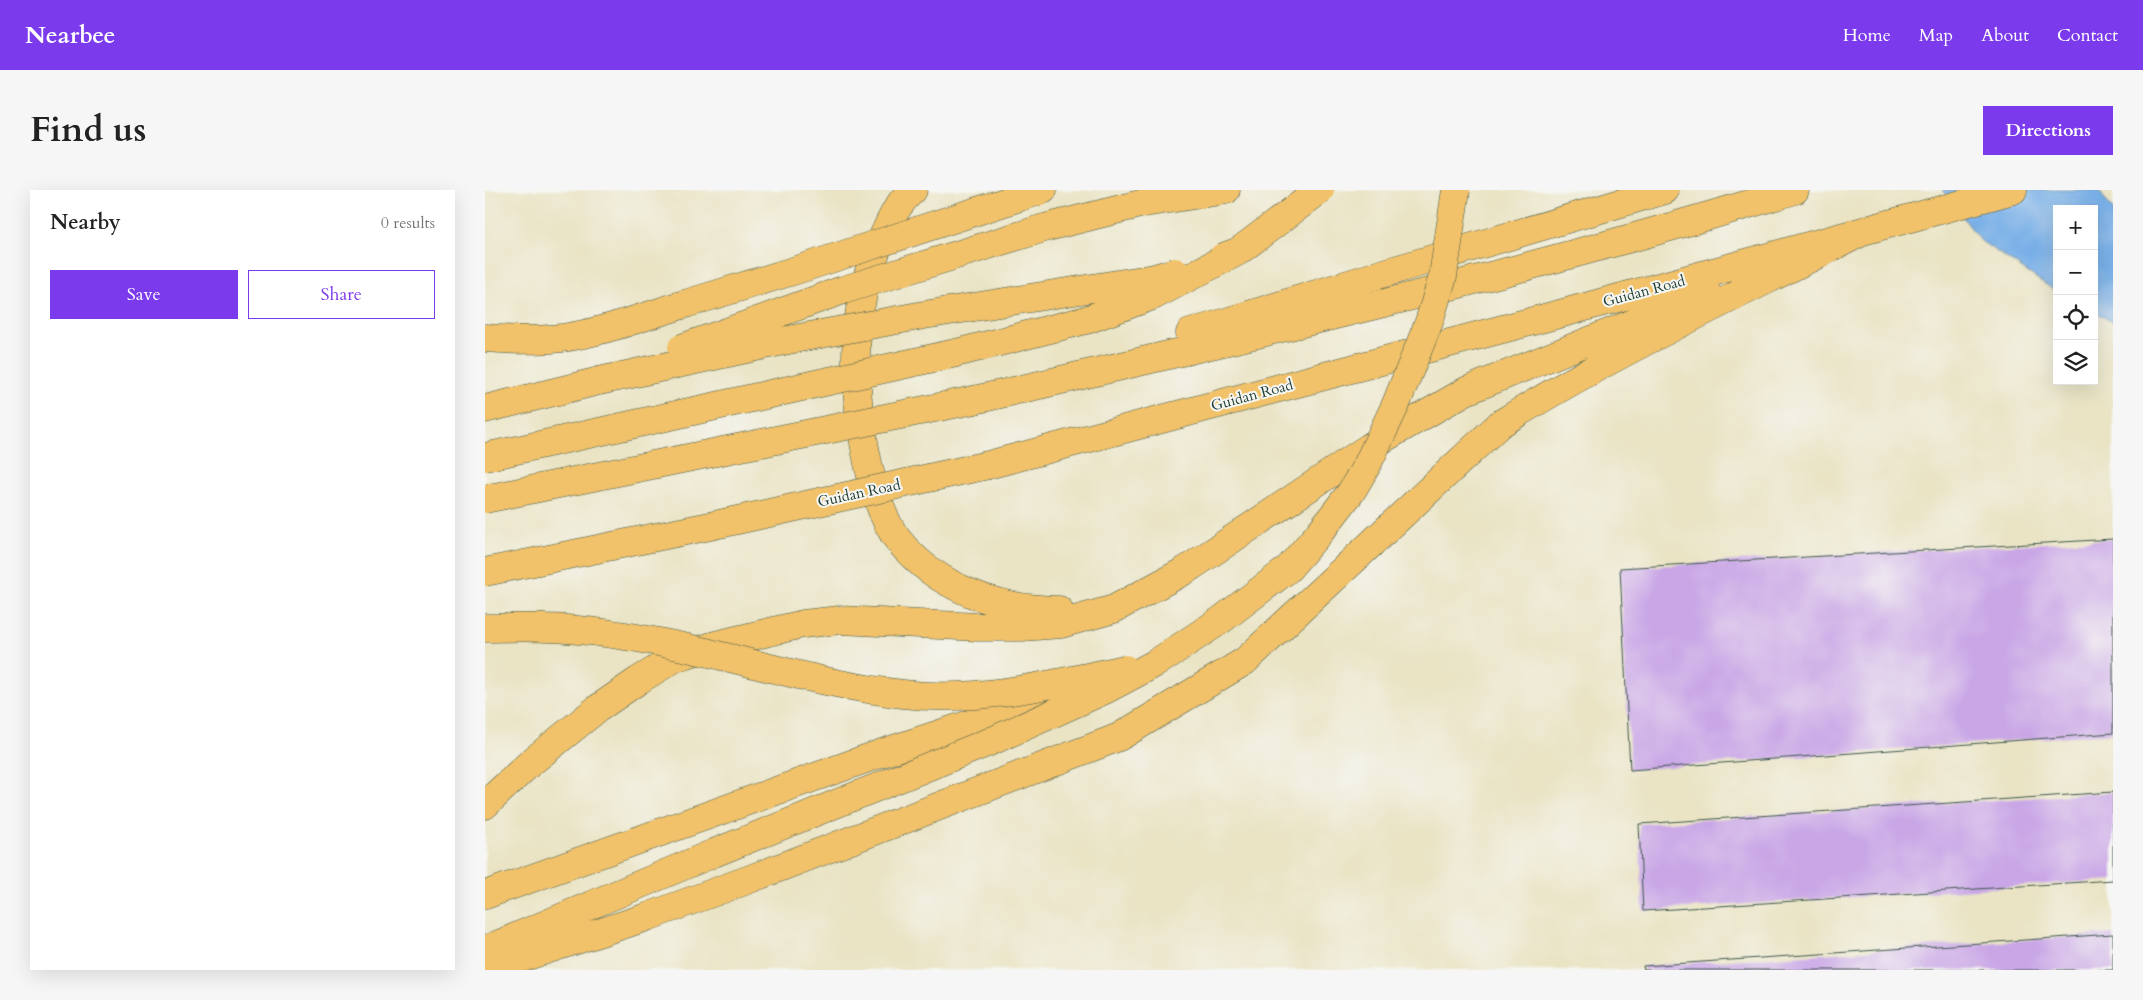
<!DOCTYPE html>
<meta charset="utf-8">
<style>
body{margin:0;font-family:Cardo,serif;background:#f6f6f6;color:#222}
.controls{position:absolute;right:15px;top:15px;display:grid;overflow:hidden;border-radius:0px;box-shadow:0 5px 20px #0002}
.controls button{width:45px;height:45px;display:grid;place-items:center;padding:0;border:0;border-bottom:1px solid #e0e0e0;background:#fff;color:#222;font:25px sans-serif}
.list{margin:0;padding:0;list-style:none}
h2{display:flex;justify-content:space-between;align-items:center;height:65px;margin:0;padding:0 20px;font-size:21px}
h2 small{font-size:16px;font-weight:400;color:#767676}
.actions{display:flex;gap:10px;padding:15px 20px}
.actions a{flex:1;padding:11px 0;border:1px solid #7c3aed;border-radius:0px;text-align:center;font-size:18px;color:#7c3aed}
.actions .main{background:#7c3aed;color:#fff}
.icon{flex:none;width:28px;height:28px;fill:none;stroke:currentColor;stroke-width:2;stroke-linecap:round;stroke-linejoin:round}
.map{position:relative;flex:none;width:1628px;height:780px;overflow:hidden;border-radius:0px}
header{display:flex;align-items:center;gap:30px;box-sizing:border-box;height:70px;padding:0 25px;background:#7c3aed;color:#fff}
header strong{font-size:24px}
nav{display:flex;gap:28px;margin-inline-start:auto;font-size:18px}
.intro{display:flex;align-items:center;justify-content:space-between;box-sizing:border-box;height:120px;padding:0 30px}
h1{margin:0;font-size:35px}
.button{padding:12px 22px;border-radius:0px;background:#7c3aed;color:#fff;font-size:18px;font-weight:700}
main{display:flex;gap:30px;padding:0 30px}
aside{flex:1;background:#fff;border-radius:0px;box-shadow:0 5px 20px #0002}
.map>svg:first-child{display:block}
.water{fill:#78afe7;stroke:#4c768e}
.building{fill:#c9a6e6}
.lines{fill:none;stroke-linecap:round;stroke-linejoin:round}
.highway-casing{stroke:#3d564a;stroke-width:29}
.highway{stroke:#f2c26a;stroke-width:28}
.highway-bridge-casing{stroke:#3d564a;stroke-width:29;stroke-linecap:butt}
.highway-bridge{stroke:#f2c26a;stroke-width:28}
.labels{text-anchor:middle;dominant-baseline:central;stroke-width:4;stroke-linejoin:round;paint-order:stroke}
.street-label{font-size:15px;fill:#1f3d34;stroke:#f6f6f2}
</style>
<header>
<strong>Nearbee</strong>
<nav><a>Home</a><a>Map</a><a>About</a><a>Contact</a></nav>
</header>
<div class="intro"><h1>Find us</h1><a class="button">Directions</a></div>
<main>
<aside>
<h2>Nearby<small>0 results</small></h2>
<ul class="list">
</ul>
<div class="actions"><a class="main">Save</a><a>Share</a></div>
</aside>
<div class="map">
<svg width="1628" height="780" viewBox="0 0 1628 780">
<rect width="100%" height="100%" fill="#f6f6f2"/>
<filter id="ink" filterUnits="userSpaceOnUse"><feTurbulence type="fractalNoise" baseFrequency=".02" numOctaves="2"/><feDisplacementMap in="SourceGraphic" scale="10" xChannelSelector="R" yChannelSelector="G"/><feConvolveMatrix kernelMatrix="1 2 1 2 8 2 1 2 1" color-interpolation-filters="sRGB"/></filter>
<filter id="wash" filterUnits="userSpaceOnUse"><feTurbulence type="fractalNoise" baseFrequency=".0096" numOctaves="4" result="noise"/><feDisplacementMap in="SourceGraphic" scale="20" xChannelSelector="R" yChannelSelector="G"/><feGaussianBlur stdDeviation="1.12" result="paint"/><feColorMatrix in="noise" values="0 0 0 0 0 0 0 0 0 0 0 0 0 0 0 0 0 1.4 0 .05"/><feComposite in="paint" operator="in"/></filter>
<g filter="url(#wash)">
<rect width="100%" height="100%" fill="#eae4c5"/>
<path class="water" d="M1457,0h156l15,20v112l-19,-10v-103h-37v83l-76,-51z"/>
<g id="blocks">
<path class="building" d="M1628,349v194l-483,37 -10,-202z
M1628,602v88l-470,31 -4,-87z
M1628,744v36h-469l-1,-4z"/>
</g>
</g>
<g filter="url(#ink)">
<use href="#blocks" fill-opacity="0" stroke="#3d564a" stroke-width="1"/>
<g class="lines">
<g class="highway-casing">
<path id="highway" d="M428,0c-14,12 -19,23 -27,40 -38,74 -35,154 -18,233 5,23 15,58 30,77 39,48 100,70 161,70
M535,7l23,-7
M559,38l100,-25 82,-13
M705,143l191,-59 284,-84
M0,148c25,2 52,3 77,0 42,-6 83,-22 123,-34
M489,210c275,-63 551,-127 821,-210
M0,219l114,-28
M503,275l575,-152 450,-123
M0,615l44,-41 68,-55 42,-29 36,-22 40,-13 88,-21 37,-4 139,7h43l39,-3 53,-15 72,-39 185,-124 95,-55 241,-98
M0,705l400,-143 193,-64
M0,760l229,-97
M0,780l162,-53 103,-38 369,-142 126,-76 255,-237c115,-72 239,-129 360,-191"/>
</g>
<use href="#highway" class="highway"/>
<g class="highway-bridge-casing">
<path id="highway-bridge" d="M738,67l16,-6 81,-61
M200,114l121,-37 214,-70
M197,158l161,-58 201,-62
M114,191l189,-41 136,-25 231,-37 20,-6
M0,267l471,-104 130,-33 69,-25 84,-44
M0,309l489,-99
M0,382l225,-46 278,-61
M0,438c20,0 41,-1 61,0 47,1 96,10 142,20 71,16 142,38 215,46 74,9 150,-10 222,-25
M229,663l280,-113 113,-51 49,-26 65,-43 67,-51 32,-37 31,-40 16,-27 29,-61 33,-82 14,-46 13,-86"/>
</g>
<use href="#highway-bridge" class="highway-bridge"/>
</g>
</g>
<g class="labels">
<g class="street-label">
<text transform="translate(1159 101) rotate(-15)">Guidan Road</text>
<text transform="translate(767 205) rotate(-15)">Guidan Road</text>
<text transform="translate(374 303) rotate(-12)">Guidan Road</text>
</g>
</g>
</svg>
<div class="controls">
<button>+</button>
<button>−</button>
<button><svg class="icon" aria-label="locate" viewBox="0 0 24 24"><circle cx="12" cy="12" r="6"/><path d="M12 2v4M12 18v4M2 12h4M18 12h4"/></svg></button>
<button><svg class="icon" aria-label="layers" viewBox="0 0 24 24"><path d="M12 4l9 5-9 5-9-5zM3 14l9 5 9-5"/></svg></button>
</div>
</div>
</main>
